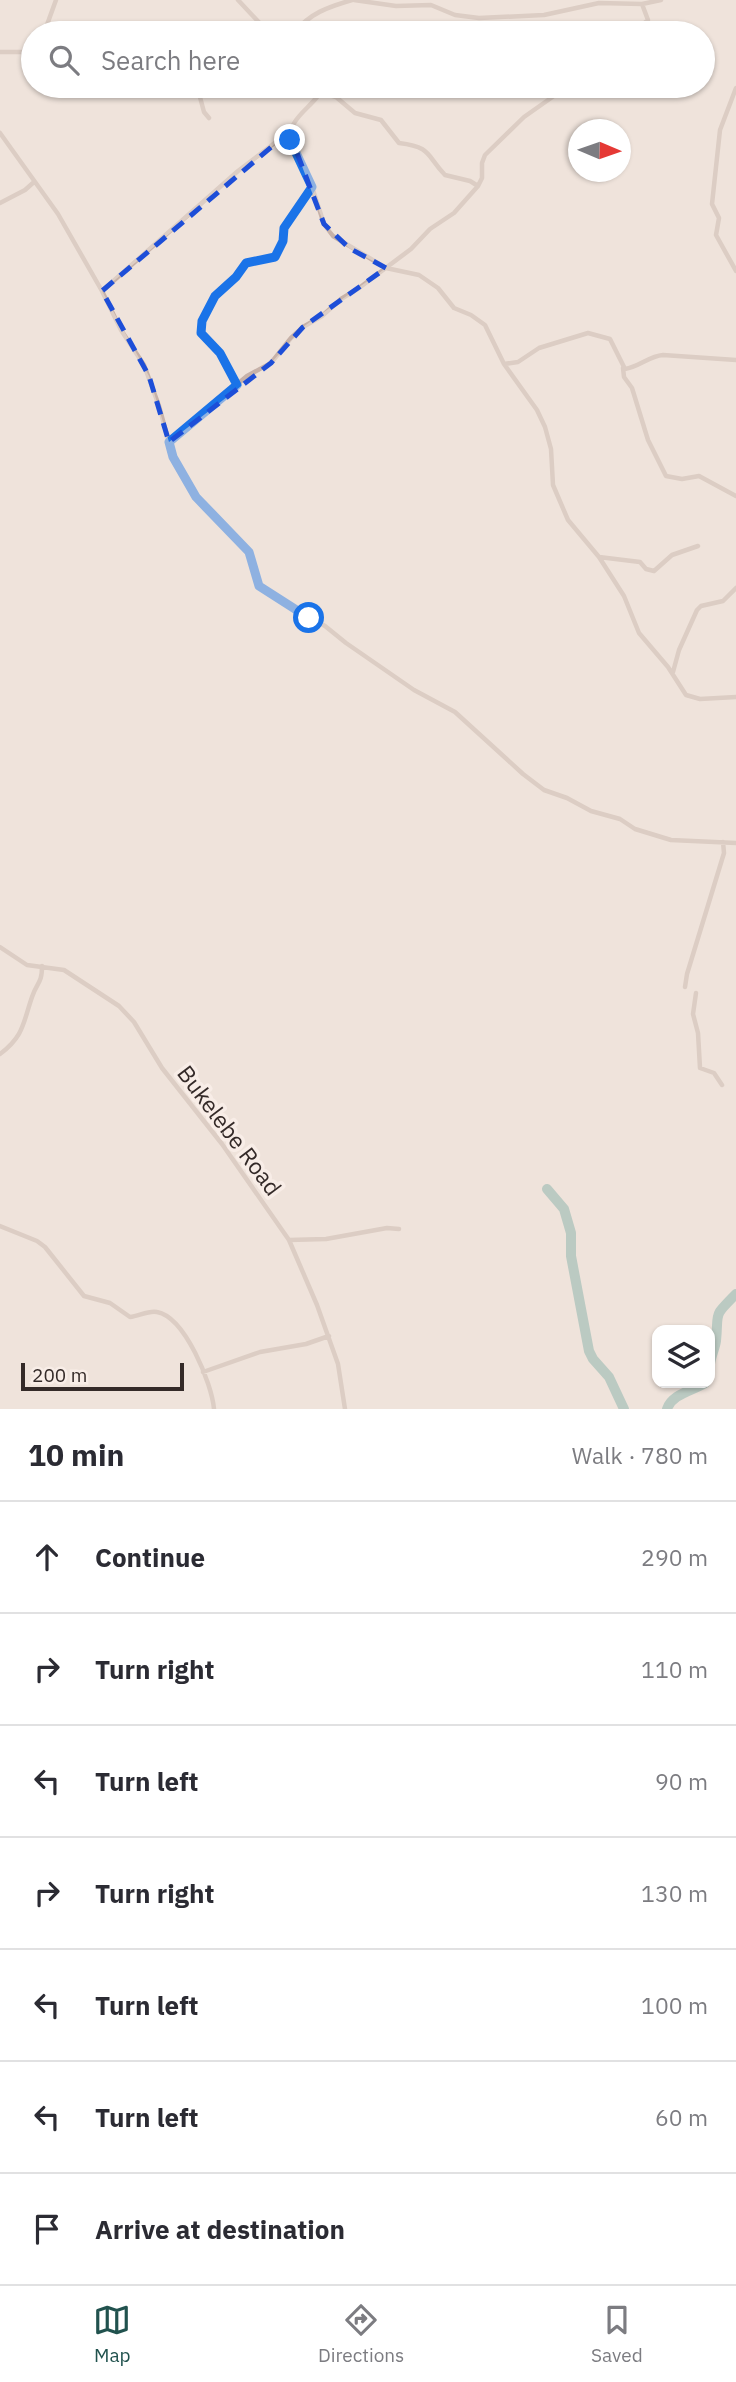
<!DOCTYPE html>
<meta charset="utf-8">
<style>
body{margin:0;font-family:"IBM Plex Sans",sans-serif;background:#f7f7f7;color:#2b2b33}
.controls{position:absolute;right:21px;bottom:21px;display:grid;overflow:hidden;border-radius:14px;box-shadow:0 2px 5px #0004}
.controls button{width:63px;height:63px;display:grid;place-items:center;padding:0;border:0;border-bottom:2px solid #e1e1e2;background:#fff;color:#2b2b33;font:35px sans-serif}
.compass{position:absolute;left:568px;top:119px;width:63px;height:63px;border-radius:50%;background:#fff;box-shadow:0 2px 5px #0004;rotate:92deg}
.scale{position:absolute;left:21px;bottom:18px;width:163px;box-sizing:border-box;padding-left:7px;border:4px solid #342a28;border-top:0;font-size:19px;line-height:24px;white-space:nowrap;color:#342a28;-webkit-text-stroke:5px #f8ede7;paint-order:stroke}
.stop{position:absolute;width:21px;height:21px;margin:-16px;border:5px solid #1a73e8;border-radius:50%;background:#fff}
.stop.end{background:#1a73e8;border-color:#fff;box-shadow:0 2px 7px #0008}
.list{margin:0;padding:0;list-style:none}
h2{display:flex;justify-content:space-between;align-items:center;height:91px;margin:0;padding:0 28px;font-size:30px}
h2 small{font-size:23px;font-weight:400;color:#7c7c81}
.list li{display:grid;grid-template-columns:46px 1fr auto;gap:21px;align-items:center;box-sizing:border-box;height:112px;padding:0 28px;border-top:2px solid #e1e1e2}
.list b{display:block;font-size:26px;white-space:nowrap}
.list em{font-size:23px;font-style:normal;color:#7c7c81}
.icon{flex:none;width:38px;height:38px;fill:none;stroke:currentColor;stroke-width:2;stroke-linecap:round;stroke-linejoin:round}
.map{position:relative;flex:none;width:736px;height:1409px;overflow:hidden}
.search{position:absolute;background:#fff;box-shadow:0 2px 5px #0004;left:21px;right:21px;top:21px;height:77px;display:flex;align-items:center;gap:18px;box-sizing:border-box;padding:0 24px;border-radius:38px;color:#7c7c81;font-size:26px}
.sheet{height:875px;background:#fff}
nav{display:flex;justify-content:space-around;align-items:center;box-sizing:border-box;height:98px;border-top:2px solid #e1e1e2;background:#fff;font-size:19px;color:#7c7c81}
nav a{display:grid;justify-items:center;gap:4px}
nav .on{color:#21524e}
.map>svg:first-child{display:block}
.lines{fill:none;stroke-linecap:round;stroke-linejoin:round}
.river{stroke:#7daaa5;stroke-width:10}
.street{stroke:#c6b1a8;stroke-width:4.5}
.route{stroke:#1a73e8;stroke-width:9}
.marked{fill:none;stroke:#1d4ed8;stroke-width:5;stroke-dasharray:14 9;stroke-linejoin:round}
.labels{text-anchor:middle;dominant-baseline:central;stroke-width:7;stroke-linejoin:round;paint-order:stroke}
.street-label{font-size:23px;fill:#342a28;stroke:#f8ede7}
</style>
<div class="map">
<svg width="736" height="1409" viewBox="0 0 736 1409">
<rect width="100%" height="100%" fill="#efe3db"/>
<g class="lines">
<path class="river" d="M547,1189l17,20 7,24v23l18,95 4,8 16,18 15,32
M710,1364c1,-8 5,-16 6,-23 3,-30 -4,-23 20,-47
M667,1409c5,-15 25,-18 38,-26"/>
<path class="street" d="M238,0l31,33
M354,0l42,6 35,-1 24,10 24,3 65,-3 55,-12 43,1 19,-4
M44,33l12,-33
M294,33c16,-20 34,-26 58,-33
M633,33l15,-13 -6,-16
M0,52h33
M197,86l7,26 5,6
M312,86l6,7 -1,4c-11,14 -28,23 -27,43l22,47 12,37 9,12 53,32 33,7 19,13 16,20 17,7 14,10 19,39 33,46 8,17 6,22 2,36 15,35 31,37 25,39 15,37 29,34 18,28 14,4 36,-2
M736,88l-16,42 -8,74 7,14 -3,17 20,36
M317,91l19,6 19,16 26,7 18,23c33,4 27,12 46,32l25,6 8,5
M0,133l58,81 44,77 19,39 23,35 15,41 14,51 14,25 25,33 37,37 10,33 10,9 56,32 21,17 68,47 41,22 68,62 21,16 23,8 24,13 29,8 15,10 36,11 65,3
M0,203l25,-13 9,-8
M102,291l136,-120 51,-39
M504,364l14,-2 21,-14 49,-15 22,6 15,30c14,-2 24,-13 38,-14l73,5
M623,368l1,9 8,11 16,52 18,36 16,3 17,-3 37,20
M237,385l-17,-32 -18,-20v-12l13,-25 21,-19 10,-14 29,-6 9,-17v-12l27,-40
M169,442l78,-66 24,-13 20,-25 12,-11 19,-11 19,-17 18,-11 52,-39 19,-20 24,-16 24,-27 4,-8v-15l3,-8 39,-38 44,-31
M599,557l41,5 6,7 8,2 18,-16 26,-9
M673,672l6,-22 18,-40 4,-4 22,-5 13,-13
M0,947l27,18 37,5 55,36 15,16 28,46 60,76 67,96 28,65 21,59 7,45
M685,987l2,-13 37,-121 -1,-11
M696,993l-3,21 5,19 2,35 14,5 8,12
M0,1054c24,-18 23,-31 32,-57 5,-15 10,-13 10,-31
M0,1226l37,15 8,6 39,49 26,7 20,14c9,-1 19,-7 27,-5 28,5 55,72 57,97
M289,1240l37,-1 61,-11 12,1
M203,1372l57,-20 46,-8 23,-8"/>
</g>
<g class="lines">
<path class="route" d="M290,140l22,47 -28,41 -1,13 -8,16 -29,6 -10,14 -21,19 -13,25 -1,12 19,20 17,32 -68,57 4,15 23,40 53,55 10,34 50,32"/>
</g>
<path d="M0 0H736V1409H0ZM289,132l35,92 25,24 37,20 -83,59 -32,36 -102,79 -20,-66 -47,-85z" fill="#efe3db" fill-opacity=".55" fill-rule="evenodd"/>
<path class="marked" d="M289,132l35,92 25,24 37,20 -83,59 -32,36 -102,79 -20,-66 -47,-85z"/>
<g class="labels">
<g class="street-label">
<text transform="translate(230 1130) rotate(53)">Bukelebe Road</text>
</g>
</g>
</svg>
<div class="controls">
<button><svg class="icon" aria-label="layers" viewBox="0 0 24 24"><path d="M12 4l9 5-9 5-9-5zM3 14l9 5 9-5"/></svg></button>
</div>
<svg class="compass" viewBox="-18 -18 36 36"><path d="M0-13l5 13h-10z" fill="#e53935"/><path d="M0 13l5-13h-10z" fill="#7c7c81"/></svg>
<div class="scale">200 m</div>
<div class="stop" style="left:309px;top:618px"></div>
<div class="stop end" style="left:290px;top:140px"></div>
<div class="search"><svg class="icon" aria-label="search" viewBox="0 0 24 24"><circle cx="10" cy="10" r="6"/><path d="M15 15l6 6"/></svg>Search here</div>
</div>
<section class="sheet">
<h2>10 min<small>Walk · 780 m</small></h2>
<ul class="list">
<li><svg class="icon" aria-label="ahead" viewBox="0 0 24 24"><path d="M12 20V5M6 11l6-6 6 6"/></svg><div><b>Continue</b></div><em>290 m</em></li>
<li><svg class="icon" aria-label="right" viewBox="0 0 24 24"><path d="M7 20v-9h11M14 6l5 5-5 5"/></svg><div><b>Turn right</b></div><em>110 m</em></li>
<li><svg class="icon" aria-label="left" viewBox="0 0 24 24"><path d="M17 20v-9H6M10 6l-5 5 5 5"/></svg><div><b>Turn left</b></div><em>90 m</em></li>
<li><svg class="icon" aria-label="right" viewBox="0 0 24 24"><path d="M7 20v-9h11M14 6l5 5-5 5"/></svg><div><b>Turn right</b></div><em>130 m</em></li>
<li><svg class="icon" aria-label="left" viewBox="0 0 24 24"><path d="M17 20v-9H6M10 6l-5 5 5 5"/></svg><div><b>Turn left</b></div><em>100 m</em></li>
<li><svg class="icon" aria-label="left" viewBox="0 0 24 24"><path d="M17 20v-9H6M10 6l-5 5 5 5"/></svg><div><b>Turn left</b></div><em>60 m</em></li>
<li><svg class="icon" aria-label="arrive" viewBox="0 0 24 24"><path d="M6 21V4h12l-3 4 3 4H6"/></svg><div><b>Arrive at destination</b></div></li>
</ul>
</section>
<nav>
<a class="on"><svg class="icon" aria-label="map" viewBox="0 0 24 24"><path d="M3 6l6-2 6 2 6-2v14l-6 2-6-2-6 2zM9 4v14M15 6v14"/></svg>Map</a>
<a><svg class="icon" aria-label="directions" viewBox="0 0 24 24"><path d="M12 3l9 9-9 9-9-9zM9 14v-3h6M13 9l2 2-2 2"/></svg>Directions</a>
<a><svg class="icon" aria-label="saved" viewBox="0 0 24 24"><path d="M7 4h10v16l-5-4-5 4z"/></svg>Saved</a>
</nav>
